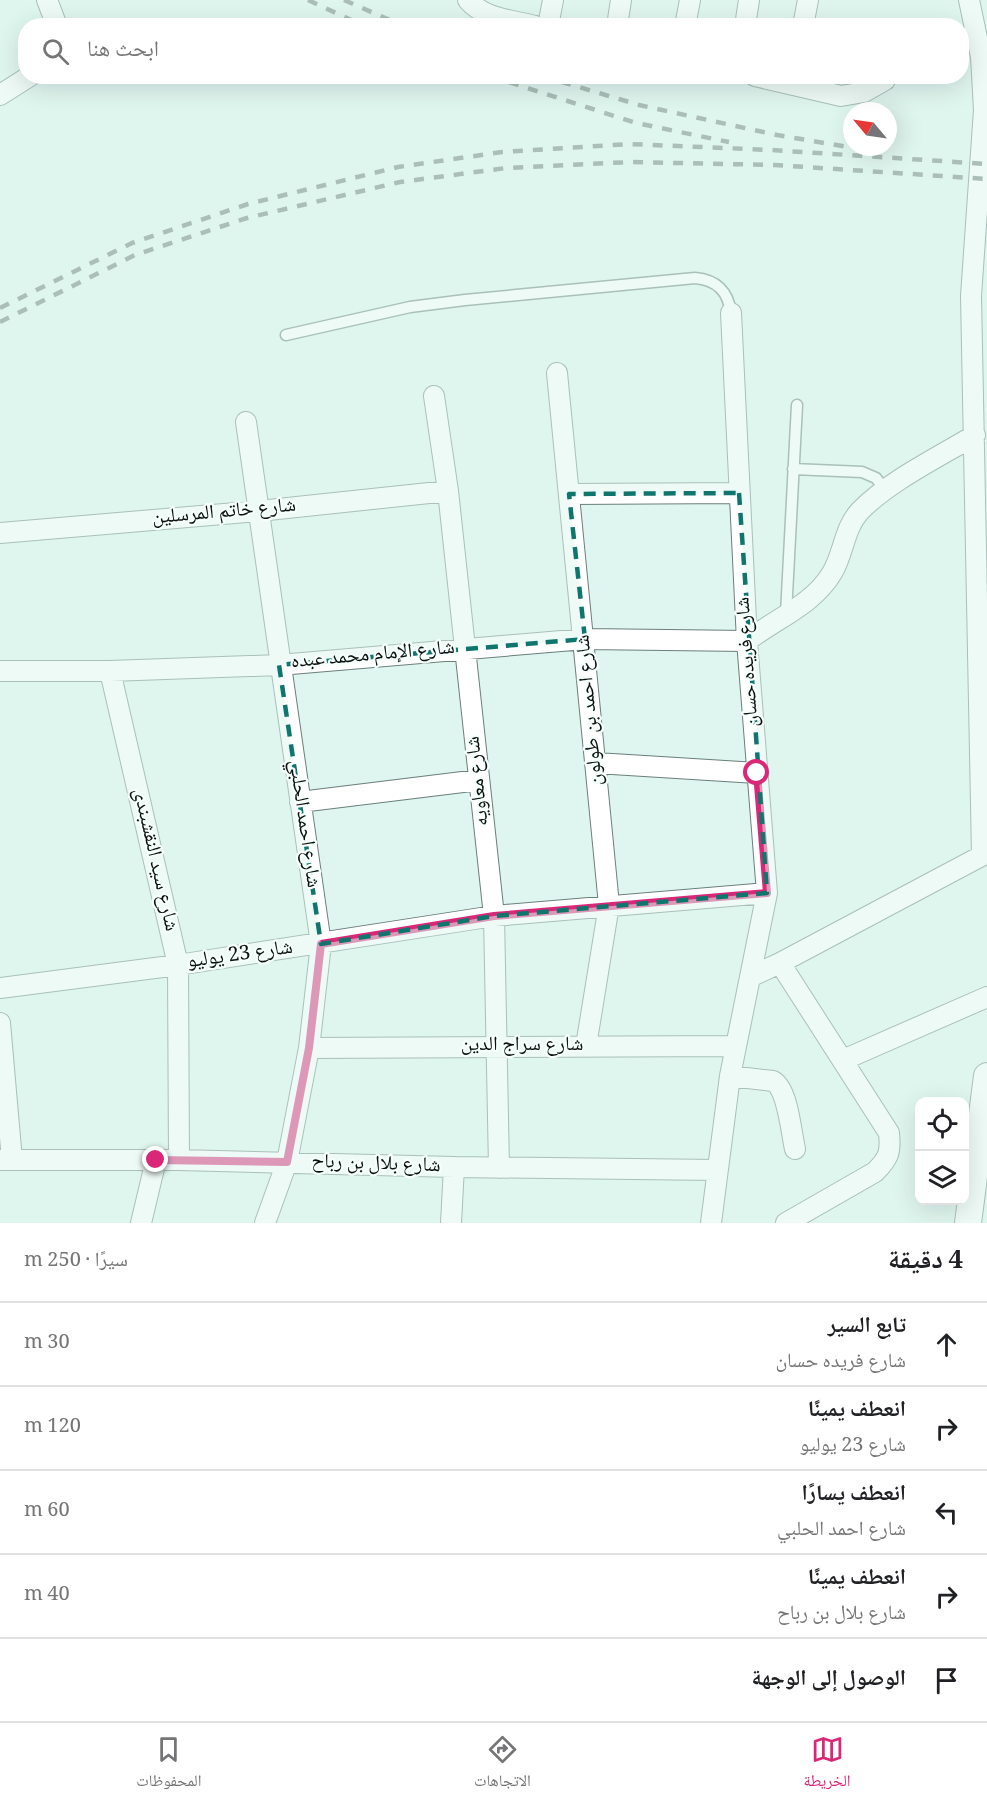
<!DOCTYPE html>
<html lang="ar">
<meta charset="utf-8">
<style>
body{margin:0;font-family:Georgia,"Noto Naskh Arabic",serif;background:#f6f6f6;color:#202124;direction:rtl}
.controls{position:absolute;right:18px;bottom:18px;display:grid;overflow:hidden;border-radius:12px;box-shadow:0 6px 24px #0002}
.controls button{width:54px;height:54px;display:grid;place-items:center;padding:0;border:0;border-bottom:2px solid #e0e0e0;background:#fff;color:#202124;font:30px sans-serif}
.compass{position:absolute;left:843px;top:102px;width:54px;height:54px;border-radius:50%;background:#fff;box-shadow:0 6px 24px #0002;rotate:299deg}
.stop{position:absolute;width:18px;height:18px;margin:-14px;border:4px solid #db2777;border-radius:50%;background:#fff}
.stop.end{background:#db2777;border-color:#fff;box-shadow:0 2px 6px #0008}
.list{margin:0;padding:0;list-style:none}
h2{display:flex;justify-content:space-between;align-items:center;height:78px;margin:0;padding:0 24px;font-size:26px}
h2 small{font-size:20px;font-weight:400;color:#757577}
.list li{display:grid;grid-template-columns:39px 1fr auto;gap:18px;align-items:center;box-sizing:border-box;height:84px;padding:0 24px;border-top:2px solid #e0e0e0}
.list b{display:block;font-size:22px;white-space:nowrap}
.list p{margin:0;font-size:20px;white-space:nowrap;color:#757577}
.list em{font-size:20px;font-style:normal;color:#757577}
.icon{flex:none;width:33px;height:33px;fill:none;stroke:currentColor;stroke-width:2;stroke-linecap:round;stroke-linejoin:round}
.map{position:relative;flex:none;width:987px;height:1223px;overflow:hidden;direction:ltr}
.search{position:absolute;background:#fff;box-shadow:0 6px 24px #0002;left:18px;right:18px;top:18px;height:66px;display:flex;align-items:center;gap:15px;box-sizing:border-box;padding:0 21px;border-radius:24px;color:#757577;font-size:22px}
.sheet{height:498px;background:#fff}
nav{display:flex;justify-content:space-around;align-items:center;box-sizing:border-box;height:84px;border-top:2px solid #e0e0e0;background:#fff;font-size:16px;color:#757577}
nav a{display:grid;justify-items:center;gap:3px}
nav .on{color:#db2777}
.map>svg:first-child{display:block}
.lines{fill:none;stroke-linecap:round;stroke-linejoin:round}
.service-casing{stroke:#6b7f7b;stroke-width:13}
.minor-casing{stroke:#6b7f7b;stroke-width:22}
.tertiary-casing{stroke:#6b7f7b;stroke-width:28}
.service{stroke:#fff;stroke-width:10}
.minor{stroke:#fff;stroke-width:20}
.tertiary{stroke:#fff;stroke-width:26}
.rail{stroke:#6d7b77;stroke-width:4.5;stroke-dasharray:10 10;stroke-linecap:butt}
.route{stroke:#db2777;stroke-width:8}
.marked{fill:none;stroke:#0f766e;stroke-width:4.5;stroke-dasharray:12 8;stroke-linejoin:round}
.labels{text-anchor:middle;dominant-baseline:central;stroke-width:4.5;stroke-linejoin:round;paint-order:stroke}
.street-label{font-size:20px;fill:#0a110f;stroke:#f6fffc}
</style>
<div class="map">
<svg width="987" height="1223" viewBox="0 0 987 1223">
<rect width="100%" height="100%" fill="#dff5ef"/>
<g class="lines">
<g class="service-casing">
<path id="service" d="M286,335l124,-28 55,-7 230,-22c22,2 33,13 36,35
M793,469l69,3 14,6 9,12
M786,614l11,-209"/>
</g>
<g class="minor-casing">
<path id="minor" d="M47,0l10,26
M468,0c16,19 44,20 67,26
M969,0l12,57 3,53 -13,186 11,559
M548,26l5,-26
M617,26l4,-26
M685,26l5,-26
M745,26l4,-26
M803,26l5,-26
M755,76l86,20 23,-4 21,-12
M0,95l30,-19
M557,373l52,532 -23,141
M434,396l14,95 46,425 5,252
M246,422l75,522 -12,104 -22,114 -22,61
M569,494l170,-1
M0,533l259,-22 189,-20
M0,671h110l169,-6 306,-26 162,2c28,-22 66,-36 85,-68 12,-20 12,-45 28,-62 29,-30 79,-54 115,-76
M110,671l68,294 1,195
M596,763l161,10
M300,802l179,-22
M780,963l109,170c2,19 0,25 -14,39l-89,51
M750,977l30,-14 207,-110
M0,988l178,-23 316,-49 273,-23
M0,1023l12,137
M309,1048l427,-2
M843,1060l144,-63
M730,1076l43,5c15,8 18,51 22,68
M0,1160h179l275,7 263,3
M141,1223l15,-63
M451,1223l3,-56
M711,1223l19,-147 37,-183 -20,-252 -16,-328"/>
</g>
<g class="tertiary-casing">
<path id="tertiary" d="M968,1223l19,-147"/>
</g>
<use href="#service" class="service"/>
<use href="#minor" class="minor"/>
<use href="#tertiary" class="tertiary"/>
<path class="rail" d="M308,0l56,26
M344,0l59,26
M490,76l146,47 93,19
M542,76l97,29 138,30 77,13
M0,308l132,-65 116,-39 150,-37 104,-15 127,-8 142,6 216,14
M0,322l135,-67 112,-37 153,-36 106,-14 125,-6 144,3 212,14"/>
</g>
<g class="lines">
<path class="route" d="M156,1160l131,2 22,-114 12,-104 173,-28 273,-23 -10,-120"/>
</g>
<path d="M0 0H987V1223H0ZM739,493l28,400 -273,23 -173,28 -42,-279 306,-26 -16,-145z" fill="#dff5ef" fill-opacity=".55" fill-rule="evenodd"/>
<path class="marked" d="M739,493l28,400 -273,23 -173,28 -42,-279 306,-26 -16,-145z"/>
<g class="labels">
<g class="street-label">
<text transform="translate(224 513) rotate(-5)">شارع خاتم المرسلين</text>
<text transform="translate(373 656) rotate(-5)">شارع الإمام محمد عبده</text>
<text transform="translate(749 662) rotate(-94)">شارع فريده حسان</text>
<text transform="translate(591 710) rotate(-95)">شارع احمد بن طولون</text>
<text transform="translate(479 781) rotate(-96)">شارع معاويه</text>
<text transform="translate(303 824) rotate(82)">شارع احمد الحلبي</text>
<text transform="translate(154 860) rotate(77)">شارع سيد النقشبندى</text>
<text transform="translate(240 956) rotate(-8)">شارع 23 يوليو</text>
<text x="522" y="1046">شارع سراج الدين</text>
<text transform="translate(376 1165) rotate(2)">شارع بلال بن رباح</text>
</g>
</g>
</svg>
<div class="controls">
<button><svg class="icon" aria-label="locate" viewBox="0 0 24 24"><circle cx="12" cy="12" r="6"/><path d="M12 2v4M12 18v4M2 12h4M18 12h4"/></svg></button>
<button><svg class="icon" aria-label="layers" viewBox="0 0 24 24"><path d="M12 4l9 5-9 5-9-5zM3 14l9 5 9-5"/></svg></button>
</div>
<svg class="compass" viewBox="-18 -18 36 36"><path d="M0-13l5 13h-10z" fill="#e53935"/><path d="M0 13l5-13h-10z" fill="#757577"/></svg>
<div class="stop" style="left:757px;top:773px"></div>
<div class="stop end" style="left:156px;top:1160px"></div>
<div class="search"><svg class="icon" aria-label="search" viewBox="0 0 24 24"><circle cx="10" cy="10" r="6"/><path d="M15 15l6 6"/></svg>ابحث هنا</div>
</div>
<section class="sheet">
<h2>4 دقيقة<small>سيرًا · 250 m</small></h2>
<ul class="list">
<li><svg class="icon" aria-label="ahead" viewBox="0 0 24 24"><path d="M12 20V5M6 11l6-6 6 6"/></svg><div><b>تابع السير</b><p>شارع فريده حسان</p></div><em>30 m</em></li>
<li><svg class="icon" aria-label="right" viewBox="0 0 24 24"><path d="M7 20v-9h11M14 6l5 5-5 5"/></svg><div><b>انعطف يمينًا</b><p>شارع 23 يوليو</p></div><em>120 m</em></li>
<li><svg class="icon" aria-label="left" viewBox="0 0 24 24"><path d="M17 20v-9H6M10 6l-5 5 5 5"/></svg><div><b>انعطف يسارًا</b><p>شارع احمد الحلبي</p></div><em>60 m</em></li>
<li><svg class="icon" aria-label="right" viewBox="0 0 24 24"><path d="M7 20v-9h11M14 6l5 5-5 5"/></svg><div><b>انعطف يمينًا</b><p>شارع بلال بن رباح</p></div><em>40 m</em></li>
<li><svg class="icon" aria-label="arrive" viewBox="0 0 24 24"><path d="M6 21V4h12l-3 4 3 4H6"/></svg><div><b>الوصول إلى الوجهة</b></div></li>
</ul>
</section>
<nav>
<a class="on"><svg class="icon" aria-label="map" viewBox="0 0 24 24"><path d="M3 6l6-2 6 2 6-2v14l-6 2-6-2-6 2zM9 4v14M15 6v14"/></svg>الخريطة</a>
<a><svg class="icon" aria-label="directions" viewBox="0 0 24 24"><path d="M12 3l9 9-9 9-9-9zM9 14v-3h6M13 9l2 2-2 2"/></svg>الاتجاهات</a>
<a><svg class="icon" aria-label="saved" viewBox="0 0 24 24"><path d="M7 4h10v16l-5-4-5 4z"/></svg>المحفوظات</a>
</nav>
